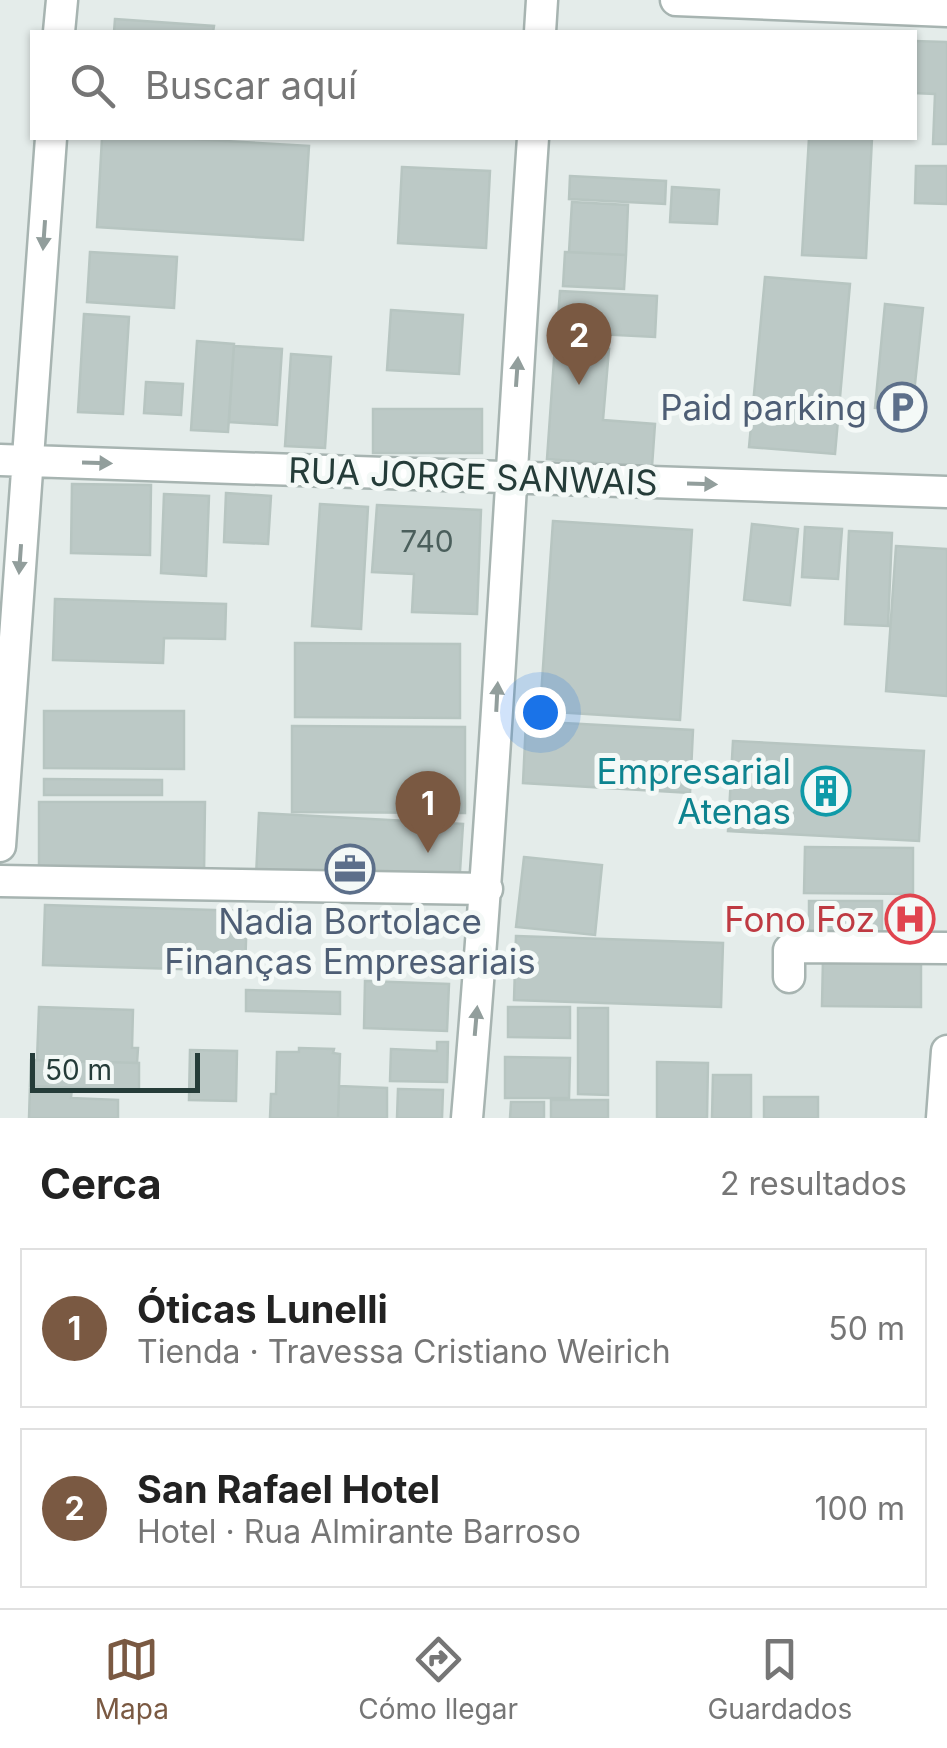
<!DOCTYPE html>
<html lang="es">
<meta charset="utf-8">
<style>
body{margin:0;font-family:Inter,sans-serif;background:#f2f2f2;color:#222}
.scale{position:absolute;left:30px;bottom:25px;width:170px;box-sizing:border-box;padding-left:10px;border:5px solid #253c39;border-top:0;font-size:28px;line-height:35px;white-space:nowrap;color:#253c39;-webkit-text-stroke:8px #f4f9f7;paint-order:stroke}
.you{position:absolute;left:540px;top:712px;width:35px;height:35px;margin:-25px;border:8px solid #fff;border-radius:50%;background:#1a73e8;box-shadow:0 0 0 15px #1a73e833}
.badge{display:grid;place-items:center;width:65px;height:65px;border-radius:50%;background:#7a5942;color:#fff;font-size:32px;font-weight:700}
.pin{position:absolute;translate:-50% -82px;filter:drop-shadow(0 2px 5px #0008)}
.pin::after{content:'';position:absolute;top:52px;width:35px;height:30px;background:inherit;clip-path:polygon(0 0,100% 0,50% 100%)}
.list{margin:0;padding:0;list-style:none}
h2{display:flex;justify-content:space-between;align-items:center;height:130px;margin:0;padding:0 40px;font-size:42px}
h2 small{font-size:32px;font-weight:400;color:#767676}
.list li{display:grid;grid-template-columns:65px 1fr auto;gap:30px;align-items:center;box-sizing:border-box;height:160px;margin:0 20px 20px;padding:0 20px;border:2px solid #e0e0e0;border-radius:0px}
.list b{display:block;font-size:38px;white-space:nowrap}
.list p{margin:0;font-size:32px;white-space:nowrap;color:#767676}
.list em{font-size:32px;font-style:normal;color:#767676}
.icon{flex:none;width:55px;height:55px;fill:none;stroke:currentColor;stroke-width:2;stroke-linecap:round;stroke-linejoin:round}
.map{position:relative;flex:none;width:947px;height:1118px;overflow:hidden}
.search{position:absolute;background:#fff;box-shadow:0 2px 8px #0004;left:30px;right:30px;top:30px;height:110px;display:flex;align-items:center;gap:25px;box-sizing:border-box;padding:0 35px;border-radius:0px;color:#767676;font-size:38px}
.sheet{height:490px;background:#fff}
nav{display:flex;justify-content:space-around;align-items:center;box-sizing:border-box;height:140px;border-top:2px solid #e0e0e0;background:#fff;font-size:28px;color:#767676}
nav a{display:grid;justify-items:center;gap:5px}
nav .on{color:#7a5942}
.map>svg:first-child{display:block}
.building{fill:#bcc9c6;stroke:#b7c5c1;stroke-width:2.5}
.lines{fill:none;stroke-linecap:round;stroke-linejoin:round}
.minor-casing{stroke:#a7b4b1;stroke-width:35}
.minor{stroke:#fff;stroke-width:30}
.oneway{fill:#929e9c}
.labels{text-anchor:middle;dominant-baseline:central;stroke-width:10;stroke-linejoin:round;paint-order:stroke}
.number-label{font-size:30px;fill:#4b5f5c}
.service-label{font-size:35px;fill:#4e5e75;stroke:#f4f9f7;text-anchor:end}
.street-label{font-size:35px;fill:#253c39;stroke:#f4f9f7}
.culture-label{font-size:35px;fill:#0d838f;stroke:#f4f9f7;text-anchor:end}
.health-label{font-size:35px;fill:#be3a42;stroke:#f4f9f7;text-anchor:end}
</style>
<div class="map">
<svg width="947" height="1118" viewBox="0 0 947 1118">
<rect width="100%" height="100%" fill="#e4ecea"/>
<path class="building" d="M115,19l99,7 -1,6h-99z
M914,41l33,1v102h-14l2,-50 -21,-1z
M102,138h72l135,8 -6,94 -206,-13z
M809,138h63l-6,120 -64,-3z
M916,166h31v38l-32,-1z
M402,167l88,4 -4,77 -88,-5z
M570,176l96,5 -1,23 -96,-5z
M672,187l47,3 -2,34 -47,-2z
M572,202l56,3 -2,50 -57,-3z
M90,252l87,5 -3,51 -87,-6z
M565,252l61,3 -2,34 -61,-3z
M765,277l85,7 -15,170 -86,-7z
M560,291l97,5 -2,41 -98,-5z
M885,304l38,4 -11,104 -37,-4z
M391,310l72,5 -4,59 -72,-4z
M84,314l45,3 -6,97 -45,-2z
M197,341l37,3 -6,88 -37,-2z
M555,345l54,4 -6,71 52,4 -3,43 -105,-8z
M234,346l48,3 -5,76 -48,-3z
M291,354l40,3 -6,91 -40,-2z
M146,382l37,2 -2,31 -37,-2z
M373,409h109v44h-109z
M72,484l79,1 -1,70 -79,-2z
M226,493l45,3 -3,48 -44,-2z
M164,494l45,2 -3,80 -45,-3z
M320,504l48,3 -7,122 -49,-3z
M377,505l104,5 -4,104 -65,-2 2,-38 -42,-2z
M553,521l139,9 -12,190 -140,-9z
M752,524l46,5 -8,76 -46,-5z
M805,527l37,2 -4,50 -36,-2z
M849,531l43,2 -4,93 -43,-2z
M896,546l51,3v147l-61,-5z
M55,599l171,5 -1,35 -61,-1 -1,25 -110,-3z
M295,643l165,1v74l-165,-1z
M44,711h140v58l-140,-1z
M526,721l167,9 -3,63 -167,-10z
M292,726l173,1v86l-173,-1z
M733,741l191,10 -5,90 -191,-10z
M44,779l118,1v15h-118z
M39,802h166l-1,72 -165,-1z
M259,813l204,11 -4,63 -203,-10z
M805,847l108,1v46l-109,-1z
M524,857l78,8 -7,70 -79,-8z
M809,901h73v43h-73z
M45,905l202,6 -2,60 -202,-6z
M516,936l207,7 -2,64 -207,-7z
M823,959h98v48l-99,-1z
M365,981l84,3 -2,47 -83,-3z
M246,990l94,2v22l-94,-3z
M39,1007l94,3 -1,38h6l-1,15 -100,-3z
M508,1007h62v31l-62,-1z
M578,1008h30v87l-30,-1z
M437,1042h11l-1,40 -57,-1 1,-32 46,2z
M299,1048l35,1 -1,4 7,1 -2,64h-68l1,-24h5l1,-42h22z
M190,1050l47,1 -1,50 -47,-1z
M505,1057l65,1 -1,40h-64z
M31,1060l108,3v27l-109,-4z
M657,1062l51,1 -1,55h-50z
M713,1075h38v43h-39z
M30,1086l42,2 -1,10 47,2v18h-89z
M339,1086l48,2v30h-49z
M398,1089l45,1 -1,28h-45z
M764,1097h54v21h-54z
M551,1100h57v18h-57z
M511,1102h33v16h-34z"/>
<g class="lines">
<g class="minor-casing">
<path id="minor" d="M676,0l271,11
M59,32l3,-32
M540,32l2,-32
M0,460l947,32
M0,846l51,-708
M0,881l487,8
M789,977v-27l3,-3 155,1
M467,1118c28,-326 44,-654 66,-980
M942,1118l5,-67"/>
</g>
<use href="#minor" class="minor"/>
</g>
<defs><path id="oneway-solid" d="M-6-.8H1V-3.2L6.5 0L1 3.2V.8H-6Z" transform="scale(2.5)"/></defs>
<g class="oneway">
<use href="#oneway-solid" transform="translate(44 235) rotate(94)"/>
<use href="#oneway-solid" transform="translate(517 372) rotate(-86)"/>
<use href="#oneway-solid" transform="translate(97 463) rotate(2)"/>
<use href="#oneway-solid" transform="translate(702 484) rotate(2)"/>
<use href="#oneway-solid" transform="translate(20 559) rotate(94)"/>
<use href="#oneway-solid" transform="translate(497 697) rotate(-87)"/>
<use href="#oneway-solid" transform="translate(476 1021) rotate(-85)"/>
</g>
<defs>
<g id="parking-ring" transform="scale(2.5)"><circle r="9.5" fill="#f4f9f7" stroke="#5c6f8a" stroke-width="1.5"/><path d="M-3.5-5.5H1a3.5 3.5 0 0 1 0 7H-1V5.5H-3.5ZM-1-3.4V-.6H.8a1.4 1.4 0 0 0 0-2.8Z" fill="#5c6f8a"/></g>
<g id="building-ring" transform="scale(2.5)"><circle r="9.5" fill="#f4f9f7" stroke="#0f9aa8" stroke-width="1.5"/><path d="M-4-6H4V6H1V3H-1V6H-4ZM-2.5-4.3h1.7v1.8h-1.7ZM.8-4.3h1.7v1.8H.8ZM-2.5-1h1.7V.8h-1.7ZM.8-1h1.7V.8H.8Z" fill="#0f9aa8"/></g>
<g id="office-ring" transform="scale(2.5)"><circle r="9.5" fill="#f4f9f7" stroke="#5c6f8a" stroke-width="1.5"/><path d="M-6-3h4V-5.5h4V-3h4V5H-6ZM-1-4.5V-3h2v-1.5ZM-6 0V1H6V0Z" fill="#5c6f8a"/></g>
<g id="hospital-ring" transform="scale(2.5)"><circle r="9.5" fill="#f4f9f7" stroke="#e0444e" stroke-width="1.5"/><path d="M-5-5h3v3.5h4V-5h3V5h-3V1.5h-4V5h-3Z" fill="#e0444e"/></g>
</defs>
<g fill-rule="evenodd">
<use href="#parking-ring" x="902" y="407"/>
<use href="#building-ring" x="826" y="791"/>
<use href="#office-ring" x="350" y="869"/>
<use href="#hospital-ring" x="910" y="919"/>
</g>
<g class="labels">
<g class="number-label">
<text x="427" y="541">740</text>
</g>
<g class="service-label">
<text x="867" y="407">Paid parking</text>
<text x="350" y="921" text-anchor="middle">Nadia Bortolace<tspan x="350" dy="40">Finanças Empresariais</tspan></text>
</g>
<g class="street-label">
<text transform="translate(473 476) rotate(2)">RUA JORGE SANWAIS</text>
</g>
<g class="culture-label">
<text x="791" y="771">Empresarial<tspan x="791" dy="40">Atenas</tspan></text>
</g>
<g class="health-label">
<text x="875" y="919">Fono Foz</text>
</g>
</g>
</svg>
<div class="scale">50 m</div>
<div class="you"></div>
<div class="pin badge" style="left:428px;top:853px">1</div>
<div class="pin badge" style="left:579px;top:385px">2</div>
<div class="search"><svg class="icon" aria-label="search" viewBox="0 0 24 24"><circle cx="10" cy="10" r="6"/><path d="M15 15l6 6"/></svg>Buscar aquí</div>
</div>
<section class="sheet">
<h2>Cerca<small>2 resultados</small></h2>
<ul class="list">
<li><span class="badge">1</span><div><b>Óticas Lunelli</b><p>Tienda · Travessa Cristiano Weirich</p></div><em>50 m</em></li>
<li><span class="badge">2</span><div><b>San Rafael Hotel</b><p>Hotel · Rua Almirante Barroso</p></div><em>100 m</em></li>
</ul>
</section>
<nav>
<a class="on"><svg class="icon" aria-label="map" viewBox="0 0 24 24"><path d="M3 6l6-2 6 2 6-2v14l-6 2-6-2-6 2zM9 4v14M15 6v14"/></svg>Mapa</a>
<a><svg class="icon" aria-label="directions" viewBox="0 0 24 24"><path d="M12 3l9 9-9 9-9-9zM9 14v-3h6M13 9l2 2-2 2"/></svg>Cómo llegar</a>
<a><svg class="icon" aria-label="saved" viewBox="0 0 24 24"><path d="M7 4h10v16l-5-4-5 4z"/></svg>Guardados</a>
</nav>
